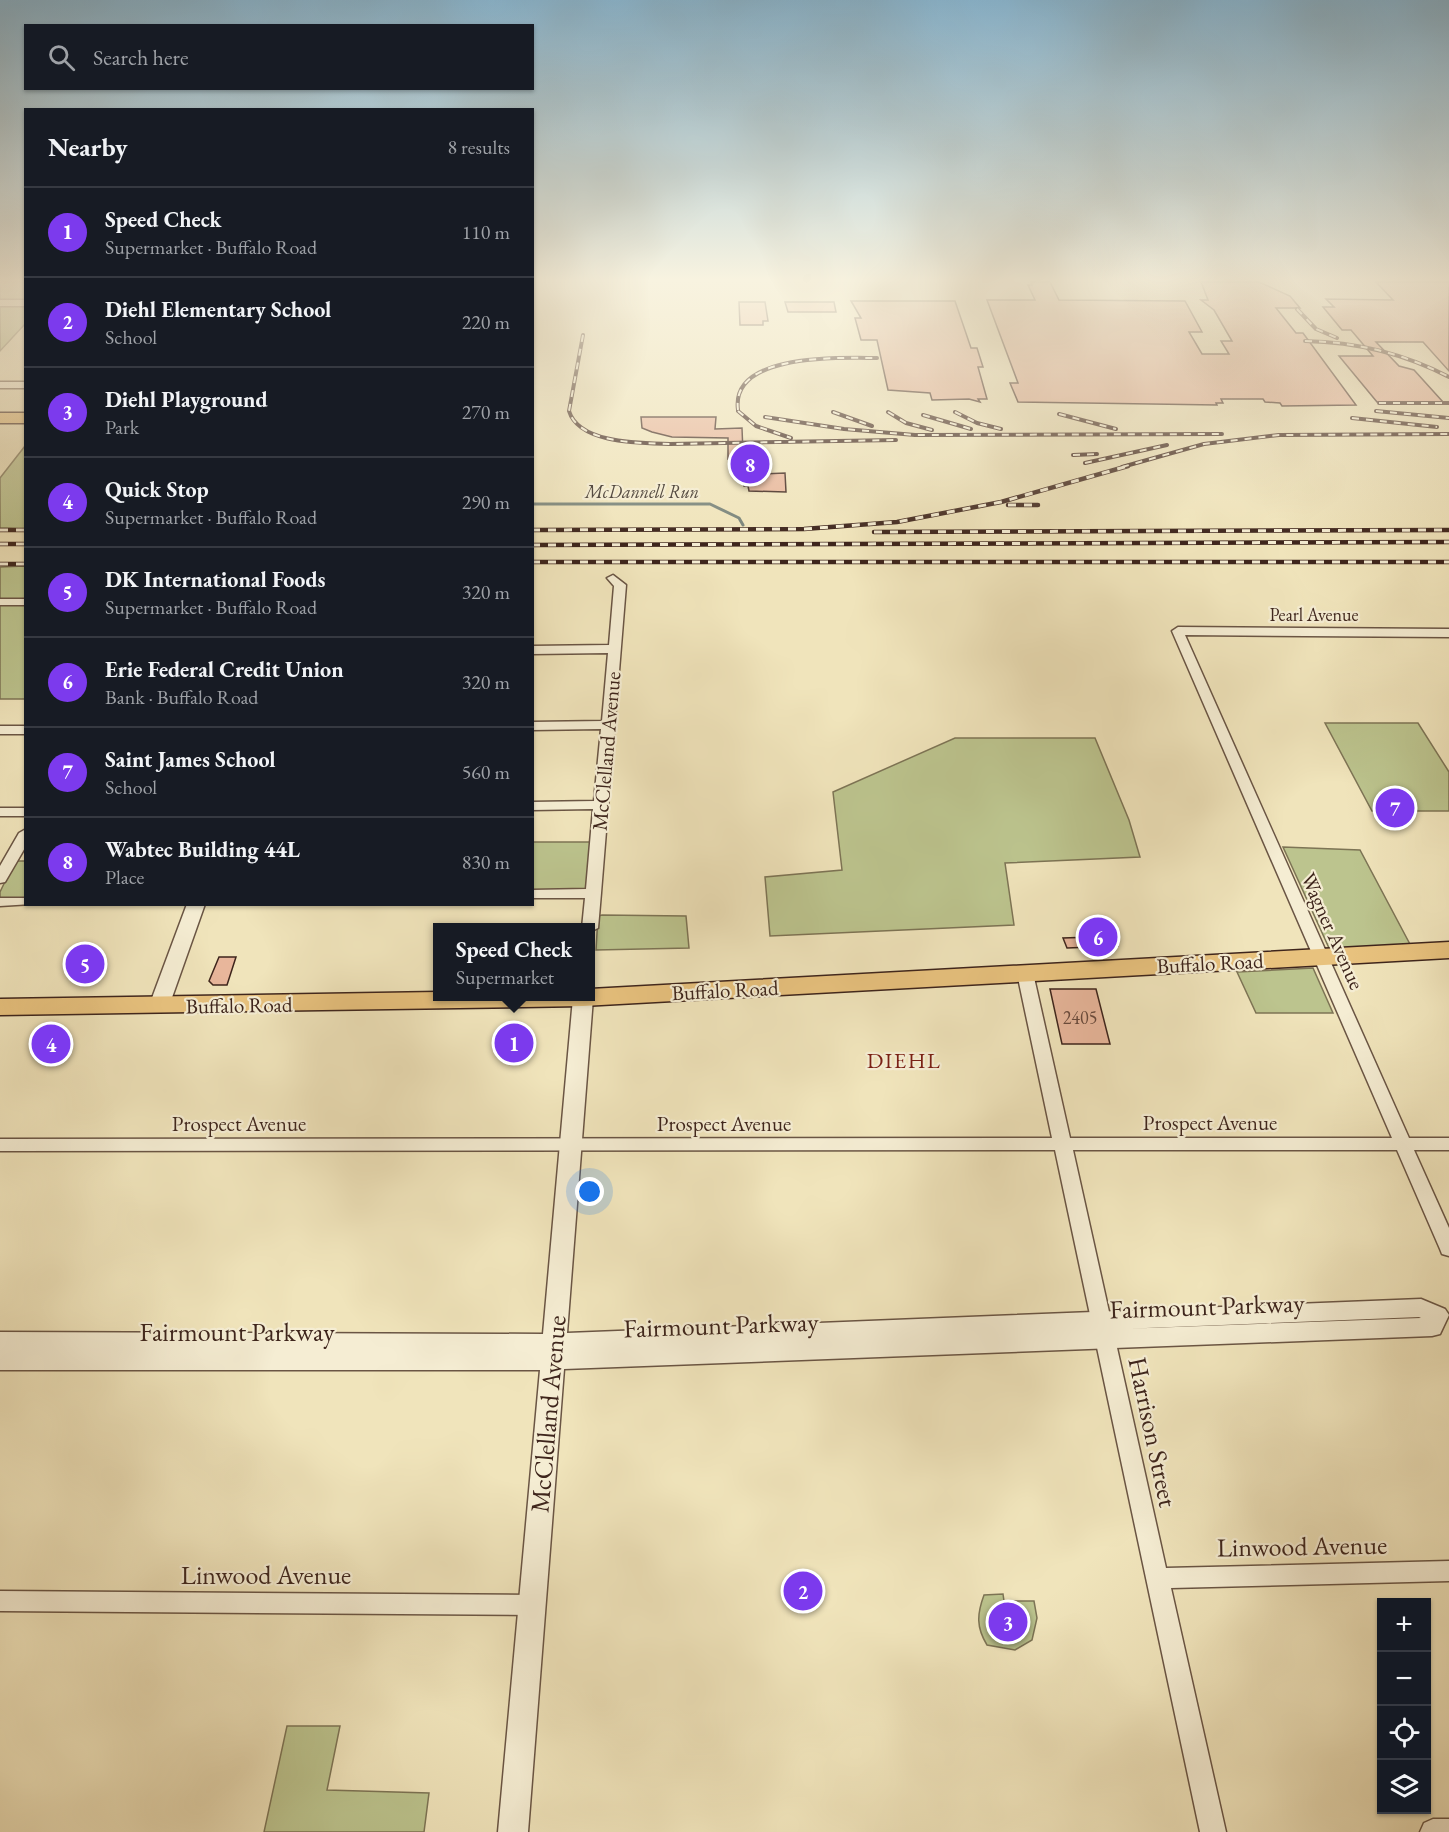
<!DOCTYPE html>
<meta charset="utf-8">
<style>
body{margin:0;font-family:"EB Garamond",serif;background:#20242c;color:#f1f3f6}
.controls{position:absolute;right:18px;bottom:18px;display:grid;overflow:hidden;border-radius:0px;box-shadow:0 2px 4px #0004}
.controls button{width:54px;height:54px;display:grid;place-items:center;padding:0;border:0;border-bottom:2px solid #363941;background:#171b24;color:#f1f3f6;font:30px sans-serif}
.you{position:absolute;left:590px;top:1192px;width:21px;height:21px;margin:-15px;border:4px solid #fff;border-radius:50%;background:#1a73e8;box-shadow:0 0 0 9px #1a73e833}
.badge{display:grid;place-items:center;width:39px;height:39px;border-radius:50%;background:#7c3aed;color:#fff;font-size:20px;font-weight:700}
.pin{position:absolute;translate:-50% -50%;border:3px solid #fff;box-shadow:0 2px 6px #0006}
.popup{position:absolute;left:433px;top:923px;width:162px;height:78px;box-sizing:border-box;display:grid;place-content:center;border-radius:0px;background:#171b24;filter:drop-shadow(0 2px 4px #0005);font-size:20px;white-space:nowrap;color:#9ea1a6}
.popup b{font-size:22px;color:#f1f3f6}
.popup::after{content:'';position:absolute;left:50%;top:100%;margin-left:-12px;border:12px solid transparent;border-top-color:#171b24}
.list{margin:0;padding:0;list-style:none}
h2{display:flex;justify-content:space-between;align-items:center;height:78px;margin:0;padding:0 24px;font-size:26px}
h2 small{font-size:20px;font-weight:400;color:#9ea1a6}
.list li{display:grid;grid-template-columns:39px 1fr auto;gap:18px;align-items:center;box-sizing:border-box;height:90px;padding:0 24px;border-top:2px solid #363941}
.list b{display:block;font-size:22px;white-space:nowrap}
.list p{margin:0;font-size:20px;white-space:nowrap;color:#9ea1a6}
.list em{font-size:20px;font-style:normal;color:#9ea1a6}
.icon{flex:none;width:33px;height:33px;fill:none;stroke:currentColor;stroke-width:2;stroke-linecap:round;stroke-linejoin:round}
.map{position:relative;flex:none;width:1449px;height:1832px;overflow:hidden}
.search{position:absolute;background:#171b24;box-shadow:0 2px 4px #0004;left:24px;top:24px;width:510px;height:66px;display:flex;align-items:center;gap:15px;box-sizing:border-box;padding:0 21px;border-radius:0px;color:#9ea1a6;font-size:22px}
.panel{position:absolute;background:#171b24;box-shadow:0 2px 4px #0004;left:24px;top:108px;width:510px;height:798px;border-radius:0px}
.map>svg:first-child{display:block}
.green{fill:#bcc48e;stroke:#7d7455;stroke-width:1.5}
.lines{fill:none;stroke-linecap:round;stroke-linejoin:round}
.stream{stroke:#768178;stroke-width:3}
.building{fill:#e8b69b;stroke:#3e251c;stroke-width:1.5}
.minor-casing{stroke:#6a5544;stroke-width:3}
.tertiary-casing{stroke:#6a5544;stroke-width:3}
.primary-casing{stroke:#3e251c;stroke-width:3}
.minor{fill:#f5edd3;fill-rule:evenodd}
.tertiary{fill:#f5edd3;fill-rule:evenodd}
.primary{fill:#e8c27e;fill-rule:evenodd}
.rail-far1-casing{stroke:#3e251c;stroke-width:4}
.rail-casing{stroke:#3e251c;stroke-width:4.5}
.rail-far1{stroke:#f5edd3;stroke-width:2;stroke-dasharray:7;stroke-linecap:butt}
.rail{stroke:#f5edd3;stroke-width:3;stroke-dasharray:8;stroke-linecap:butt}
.labels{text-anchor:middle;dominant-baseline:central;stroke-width:4.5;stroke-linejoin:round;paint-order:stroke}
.far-water-label{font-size:18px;font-style:italic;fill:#554b42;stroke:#f5edd3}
.far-street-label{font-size:18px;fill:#3e251c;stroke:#f5edd3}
.number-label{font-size:18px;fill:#68493c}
.street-label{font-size:21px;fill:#3e251c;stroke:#f5edd3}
.neighbourhood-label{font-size:22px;letter-spacing:1.5px;fill:#7a1f14;stroke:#f5edd3}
.near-street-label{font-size:26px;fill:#3e251c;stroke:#f5edd3}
</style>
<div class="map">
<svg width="1449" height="1832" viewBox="0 0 1449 1832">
<rect width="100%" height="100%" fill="#f0e4bb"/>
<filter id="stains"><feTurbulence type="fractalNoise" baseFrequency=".00333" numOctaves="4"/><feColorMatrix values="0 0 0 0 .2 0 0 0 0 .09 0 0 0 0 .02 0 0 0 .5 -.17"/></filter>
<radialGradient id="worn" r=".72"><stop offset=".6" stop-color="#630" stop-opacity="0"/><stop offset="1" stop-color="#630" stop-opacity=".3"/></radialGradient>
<path class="green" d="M0,282h25v20h-25z
M25,305v19l-25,27v-45z
M25,446v83l-25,-1v-50z
M25,566v33h-25v-32z
M25,604v95h-25v-94z
M1325,723h93l31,49v39h-77z
M955,738h140l34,82 11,37 -135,6 9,62 -244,11 -5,-59 77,-7 -9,-78z
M532,842h59l-5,47 -53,2z
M1283,847l77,3 52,98 -79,2 -4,-2z
M15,861h10v37h-25v-6z
M602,915l84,1 3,32 -93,2 2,-34z
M1313,968l20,45h-77l-19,-41z
M1003,1594l1,7h30l3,17 -5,22 -17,10 -28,-5c-11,-18 -10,-31 -3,-50z
M287,1726h53l-13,64 102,3 -5,39h-160z"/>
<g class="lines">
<path class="stream" d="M532,504h178l29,14 4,7"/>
</g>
<path class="building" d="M1031,282h19l9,18 126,1 17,31h-13l13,22h27l-8,-13h11l-18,-31 -13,-10h7l-7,-18h58l31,14 10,12h-24l20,25h7l53,72 -74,1 -2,-3 -15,-1 -2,-3h-42l2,4h-7l1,2 -199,-3 -8,-19h8l-31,-83h48l-7,-15h4z
M1376,282h73v89l-26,-29h-47l23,24 15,4 29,32h-66l-38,-46h34l-22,-26h-9l-19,-23h11l-8,-8 67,1z
M851,301h104l16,47h6l6,19h-5l9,32h-9l2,3 -11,-3 -37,1 -2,-7 -42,-3 -11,-50h-16l-6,-22h6z
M739,302h26l3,19h-5v4h-23z
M785,302h49l2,10h-48z
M641,417h75l-1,12 27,-1 1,25h17l2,21 23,-1 1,19 -37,-1 -1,-5h-4v-9h-9l-1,-17 -6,-1v-21l-56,-1 -20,-5 -10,-4z
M1102,926h8l8,20 -51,2 -4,-10 30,-1 -4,-10z
M219,957h17l-9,28h-14l-4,-4z
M1050,989h46l14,55h-48z"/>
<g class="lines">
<g class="minor-casing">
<path id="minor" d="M0,382h26v6h-26z
M613,575l13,10 -25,308 -3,35 -8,4v-4h-8l3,-30h-53v-8l54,-1 7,-80 -61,1v-8l62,-1 7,-72 -69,1v-8l70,-1 6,-68 -76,1v-8l77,-1 5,-59 -7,-8z
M0,599h26v6h-26z
M1178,627l271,2v8l-264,-2 224,503h40v12h-35l35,78v28l-7,-2 -2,-5 -43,-99h-324l93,418 283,-7v20l-278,7 55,244h-26l-145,-682 -1055,1v-12l1052,-1 -35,-165 8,-5 8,5 37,165h322l-220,-507z
M0,726h26v8h-26z
M0,808h26v8h-26z
M26,829v17l-21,36 -5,1v-17l19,-33z
M0,898h26v6h6l-32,2z
M0,1591l532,4 8,3 3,7 -3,7 -8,3 -532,-4z
M1433,1819h16v13h-29l4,-9z"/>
</g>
<g class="tertiary-casing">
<path id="tertiary" d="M0,300h26v6h-26z
M187,904h18l-36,102 -3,4h-14l-3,-4z
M590,995l3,3 -26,335 854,-34 24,10 4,6 -9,19 -8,2 -868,33 -36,463h-30l42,-462h-540v-38l543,2 30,-336zM1419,1317l2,1 -300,11z"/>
</g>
<g class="primary-casing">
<path id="primary" d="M0,413h26v10h-26z
M1449,942v16l-866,48 -583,9v-16l438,-7v4h152v-7z"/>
</g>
<use href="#minor" class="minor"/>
<use href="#tertiary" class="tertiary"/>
<use href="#primary" class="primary"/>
<g class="rail-far1-casing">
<path id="rail-far1" d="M1297,309l19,20 21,9
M583,335l-14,76c10,33 72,32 101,33l226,-4
M1305,341c51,1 98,12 144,36
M1379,403h70
M738,410c-8,-58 105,-52 139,-52
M738,411l18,15 35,12
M1376,411l73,7
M833,412l39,14
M888,412l18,11 26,7
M955,412l22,11 24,6
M1059,414l57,15
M923,415l48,14
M765,417l79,12 71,6 307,-1
M1352,418l85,9
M1073,455l24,-1
M1085,463l82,-18
M1122,467l82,-23 75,-9 170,-1"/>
</g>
<g class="rail-casing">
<path id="rail" d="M1008,505h30
M0,530h26
M532,530l272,-1 93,-7 104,-20 127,-36
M874,532l575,-2
M0,544h26
M532,545l917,-3
M532,562h917
M0,564h26"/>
</g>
<use href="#rail-far1" class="rail-far1"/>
<use href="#rail" class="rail"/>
</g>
<linearGradient id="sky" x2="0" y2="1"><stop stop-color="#89b8d4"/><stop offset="0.52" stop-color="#f8f3e0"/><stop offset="1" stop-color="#f8f3e0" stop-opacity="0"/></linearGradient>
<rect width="1449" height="539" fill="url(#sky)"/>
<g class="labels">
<g class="far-water-label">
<text x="642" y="491">McDannell Run</text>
</g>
<g class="far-street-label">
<text x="1314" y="614">Pearl Avenue</text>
</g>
<g class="number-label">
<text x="1080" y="1017">2405</text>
</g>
<g class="street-label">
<text transform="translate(606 751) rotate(-85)">McClelland Avenue</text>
<text transform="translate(1333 931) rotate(66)">Wagner Avenue</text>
<text transform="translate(1210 963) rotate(-3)">Buffalo Road</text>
<text transform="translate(725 990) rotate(-3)">Buffalo Road</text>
<text transform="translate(239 1005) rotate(-1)">Buffalo Road</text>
<text x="1210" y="1122">Prospect Avenue</text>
<text x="239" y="1123">Prospect Avenue</text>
<text x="724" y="1123">Prospect Avenue</text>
</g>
<g class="neighbourhood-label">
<text x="904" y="1060">DIEHL</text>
</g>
<g class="near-street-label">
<text transform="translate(1207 1306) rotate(-2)">Fairmount Parkway</text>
<text transform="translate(721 1325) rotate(-2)">Fairmount Parkway</text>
<text x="237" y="1332">Fairmount Parkway</text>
<text transform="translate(548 1414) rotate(-85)">McClelland Avenue</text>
<text transform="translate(1153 1432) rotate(78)">Harrison Street</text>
<text transform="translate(1302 1546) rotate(-1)">Linwood Avenue</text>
<text x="266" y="1575">Linwood Avenue</text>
</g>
</g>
<rect width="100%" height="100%" filter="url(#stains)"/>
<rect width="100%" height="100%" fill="url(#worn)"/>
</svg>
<div class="controls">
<button>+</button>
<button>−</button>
<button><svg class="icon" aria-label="locate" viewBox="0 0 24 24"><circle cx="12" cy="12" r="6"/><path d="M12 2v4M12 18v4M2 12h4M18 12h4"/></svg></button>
<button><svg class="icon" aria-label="layers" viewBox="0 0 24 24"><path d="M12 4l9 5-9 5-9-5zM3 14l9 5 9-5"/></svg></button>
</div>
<div class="you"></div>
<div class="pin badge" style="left:514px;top:1043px">1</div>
<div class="popup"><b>Speed Check</b>Supermarket</div>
<div class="pin badge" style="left:803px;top:1591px">2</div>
<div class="pin badge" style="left:1008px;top:1622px">3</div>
<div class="pin badge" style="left:51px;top:1044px">4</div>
<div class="pin badge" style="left:85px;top:964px">5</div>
<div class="pin badge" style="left:1098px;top:937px">6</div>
<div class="pin badge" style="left:1395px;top:808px">7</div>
<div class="pin badge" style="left:750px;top:464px">8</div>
<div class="search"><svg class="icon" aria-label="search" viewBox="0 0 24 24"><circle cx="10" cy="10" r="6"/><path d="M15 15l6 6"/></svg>Search here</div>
<section class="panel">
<h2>Nearby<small>8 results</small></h2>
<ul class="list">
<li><span class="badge">1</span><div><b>Speed Check</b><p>Supermarket · Buffalo Road</p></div><em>110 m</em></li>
<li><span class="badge">2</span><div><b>Diehl Elementary School</b><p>School</p></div><em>220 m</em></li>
<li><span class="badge">3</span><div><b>Diehl Playground</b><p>Park</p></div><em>270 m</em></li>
<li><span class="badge">4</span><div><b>Quick Stop</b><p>Supermarket · Buffalo Road</p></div><em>290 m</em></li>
<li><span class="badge">5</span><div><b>DK International Foods</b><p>Supermarket · Buffalo Road</p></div><em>320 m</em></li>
<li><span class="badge">6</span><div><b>Erie Federal Credit Union</b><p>Bank · Buffalo Road</p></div><em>320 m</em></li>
<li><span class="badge">7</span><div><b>Saint James School</b><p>School</p></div><em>560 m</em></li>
<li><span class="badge">8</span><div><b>Wabtec Building 44L</b><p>Place</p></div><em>830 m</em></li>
</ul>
</section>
</div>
